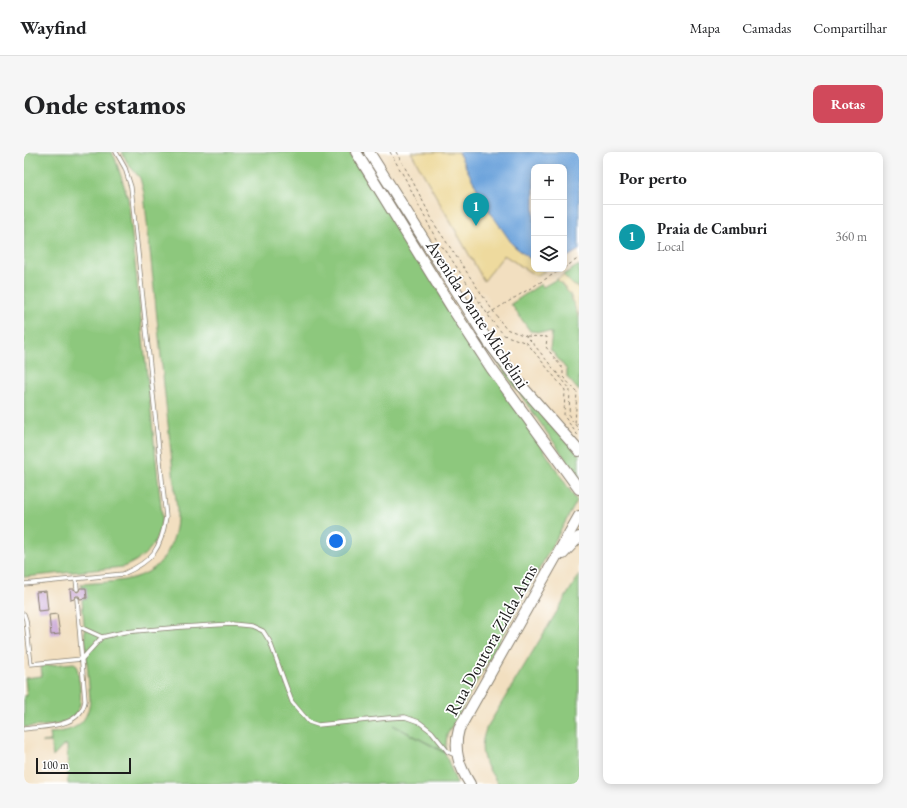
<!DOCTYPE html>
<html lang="pt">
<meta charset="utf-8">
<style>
body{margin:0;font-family:"EB Garamond",serif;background:#f6f6f6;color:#202124}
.controls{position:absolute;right:12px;top:12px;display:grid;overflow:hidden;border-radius:8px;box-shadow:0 2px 10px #0003}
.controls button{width:36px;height:36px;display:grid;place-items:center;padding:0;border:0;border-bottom:1px solid #e0e0e0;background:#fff;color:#202124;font:20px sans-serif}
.scale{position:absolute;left:12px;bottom:10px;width:95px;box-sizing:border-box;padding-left:4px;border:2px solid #1c1c1c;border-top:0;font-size:11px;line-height:14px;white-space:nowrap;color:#1c1c1c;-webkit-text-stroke:3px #fff;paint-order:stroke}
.you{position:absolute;left:312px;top:389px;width:14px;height:14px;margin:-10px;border:3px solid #fff;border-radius:50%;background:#1a73e8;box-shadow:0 0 0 6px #1a73e833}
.badge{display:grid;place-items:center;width:26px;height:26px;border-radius:50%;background:#d1495b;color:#fff;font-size:13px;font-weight:700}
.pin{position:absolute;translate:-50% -33px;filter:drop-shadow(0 1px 2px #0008)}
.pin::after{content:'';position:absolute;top:21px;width:14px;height:12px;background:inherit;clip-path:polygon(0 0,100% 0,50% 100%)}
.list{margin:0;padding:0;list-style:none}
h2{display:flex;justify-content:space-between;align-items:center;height:52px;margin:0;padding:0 16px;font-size:17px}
h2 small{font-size:13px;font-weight:400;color:#757577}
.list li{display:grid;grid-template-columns:26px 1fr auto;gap:12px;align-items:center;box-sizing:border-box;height:64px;padding:0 16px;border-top:1px solid #e0e0e0}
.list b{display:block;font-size:15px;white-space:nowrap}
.list p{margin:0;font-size:13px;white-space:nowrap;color:#757577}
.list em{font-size:13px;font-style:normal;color:#757577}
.icon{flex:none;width:22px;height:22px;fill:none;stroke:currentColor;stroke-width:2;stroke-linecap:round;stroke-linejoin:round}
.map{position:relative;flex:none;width:555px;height:632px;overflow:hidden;border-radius:8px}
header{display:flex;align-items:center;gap:24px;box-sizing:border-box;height:56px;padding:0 20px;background:#fff;border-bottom:1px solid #e0e0e0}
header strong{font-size:19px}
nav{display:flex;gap:22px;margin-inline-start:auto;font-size:14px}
.intro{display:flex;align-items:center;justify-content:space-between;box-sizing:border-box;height:96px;padding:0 24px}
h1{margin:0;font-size:28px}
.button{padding:10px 18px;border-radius:8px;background:#d1495b;color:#fff;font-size:14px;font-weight:700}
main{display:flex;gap:24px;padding:0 24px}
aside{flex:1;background:#fff;border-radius:8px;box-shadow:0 2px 10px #0003}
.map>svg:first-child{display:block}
.green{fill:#8dc87d;stroke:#54724c}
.sand{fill:#eeda9e;stroke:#857b5d}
.water{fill:#6ea4dc;stroke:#45607c}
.building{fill:#c8a5d4}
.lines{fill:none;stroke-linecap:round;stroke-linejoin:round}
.service-casing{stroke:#877e6e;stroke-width:5}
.secondary-casing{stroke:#877e6e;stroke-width:12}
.path{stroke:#877e6e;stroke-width:1;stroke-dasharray:3 3;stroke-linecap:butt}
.service{stroke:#fff;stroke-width:3.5}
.secondary{stroke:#fff;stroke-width:10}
.labels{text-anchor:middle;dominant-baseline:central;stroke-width:3.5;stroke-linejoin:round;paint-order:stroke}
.street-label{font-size:18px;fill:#1c1c1c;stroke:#fff}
</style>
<header>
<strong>Wayfind</strong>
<nav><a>Mapa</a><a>Camadas</a><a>Compartilhar</a></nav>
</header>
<div class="intro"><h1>Onde estamos</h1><a class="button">Rotas</a></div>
<main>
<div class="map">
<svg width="555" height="632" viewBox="0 0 555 632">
<rect width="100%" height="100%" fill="#fff"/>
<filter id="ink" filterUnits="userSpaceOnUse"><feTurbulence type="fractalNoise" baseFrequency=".025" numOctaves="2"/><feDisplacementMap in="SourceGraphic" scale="8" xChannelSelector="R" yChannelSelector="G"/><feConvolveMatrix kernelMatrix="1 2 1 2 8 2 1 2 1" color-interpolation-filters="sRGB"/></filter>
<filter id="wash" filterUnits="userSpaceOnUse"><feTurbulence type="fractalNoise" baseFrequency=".012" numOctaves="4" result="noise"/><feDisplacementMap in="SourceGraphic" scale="16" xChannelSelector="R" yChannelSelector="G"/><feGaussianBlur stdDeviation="0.9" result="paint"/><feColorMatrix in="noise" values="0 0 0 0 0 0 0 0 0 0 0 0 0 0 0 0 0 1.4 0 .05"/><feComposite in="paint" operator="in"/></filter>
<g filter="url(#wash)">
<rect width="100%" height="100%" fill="#f2dfc0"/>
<path class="green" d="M0,0h87l4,6 13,40 34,318c-3,27 -14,41 -39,51l-99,10z
M98,0h227l228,349 -130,234 -2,17 -52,-27 52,28 12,31h-389l-1,-39h-3l-11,12 -2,-15h-9l9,-1 -1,-8c24,-2 38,-8 40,-34l-8,-100 5,-1 -1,-10h-5v-4c21,-2 48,-1 67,-12 15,-8 25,-27 28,-44 1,-5 1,-12 1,-18l-33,-317 -4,-15 -12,-14z
M555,113v23l-6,-3 -10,-10z
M533,127l13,15 9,24v73l-12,-14v-7l-17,-21 2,-16 -22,-2 -19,-27 30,-20 2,3z
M467,201l88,102v23z
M555,423v209h-81c-13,-21 -21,-30 -12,-55z
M50,511l3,2c1,12 6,32 2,43 -6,19 -39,18 -55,19v-31h3l-2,-18 17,-2 -1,-10z"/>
<path class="sand" d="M387,0h47l55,93 21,17v7h8l3,2 -9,5 -32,-21 -20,26z
M539,123l10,10 6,3v30l-9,-24 -13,-15z"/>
<path class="water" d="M434,0h121v98l-15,9v-92h-30v95l-21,-17 -27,-39z"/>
<g id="blocks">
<path class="building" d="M56,436h6l1,10 -7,1 -1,-3h-3l-2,3 -3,1 -1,-11h4l3,3 2,-1z
M22,439l2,19 -10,1 -2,-19z
M33,462l3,20 -9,1 -2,-20z"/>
</g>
</g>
<g filter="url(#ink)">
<use href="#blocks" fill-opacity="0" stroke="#877e6e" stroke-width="1"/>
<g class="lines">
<g class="service-casing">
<path id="service" d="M52,427l1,10
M0,432l99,-10c30,-13 38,-25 43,-57l-35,-330 -6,-19 -9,-16
M0,462l2,6 5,44 51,-5 20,-22 22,-5 58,-5 50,-3 20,2 11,5 7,11 22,60 17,20 9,3 70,-7 17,-1 14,5 13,10 16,20 7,3
M56,475l22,10
M0,577c22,-3 56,-1 61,-28l-8,-102"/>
</g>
<g class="secondary-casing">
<path id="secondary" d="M332,0l96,156 39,60 88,121
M345,0l95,151 25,40 32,42 58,66
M539,402l16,-17
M446,632c-11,-18 -17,-34 -11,-55l120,-213"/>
</g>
<path class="path" d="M366,0l16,28 33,65 5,3 48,73 12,14 23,8 38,47 -1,26 15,21
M372,0l16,28 23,45 58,86 13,18 20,7 5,5 39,48 -1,27 10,14
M540,116l15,-10
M464,162l74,-45
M503,184l20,1 -1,10 17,22v8l14,15 -2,32h4"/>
<use href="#service" class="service"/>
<use href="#secondary" class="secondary"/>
</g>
</g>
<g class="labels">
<g class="street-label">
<text transform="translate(454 162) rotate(57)">Avenida Dante Michelini</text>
<text transform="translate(467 488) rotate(-61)">Rua Doutora Zilda Arns</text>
</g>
</g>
</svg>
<div class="controls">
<button>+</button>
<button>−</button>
<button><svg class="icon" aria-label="layers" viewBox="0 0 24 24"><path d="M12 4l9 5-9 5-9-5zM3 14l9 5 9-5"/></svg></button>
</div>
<div class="scale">100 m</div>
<div class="you"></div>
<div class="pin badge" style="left:452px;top:74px;background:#0f9aa8">1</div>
</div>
<aside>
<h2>Por perto<small></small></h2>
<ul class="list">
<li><span class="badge" style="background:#0f9aa8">1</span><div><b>Praia de Camburi</b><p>Local</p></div><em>360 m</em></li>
</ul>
</aside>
</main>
